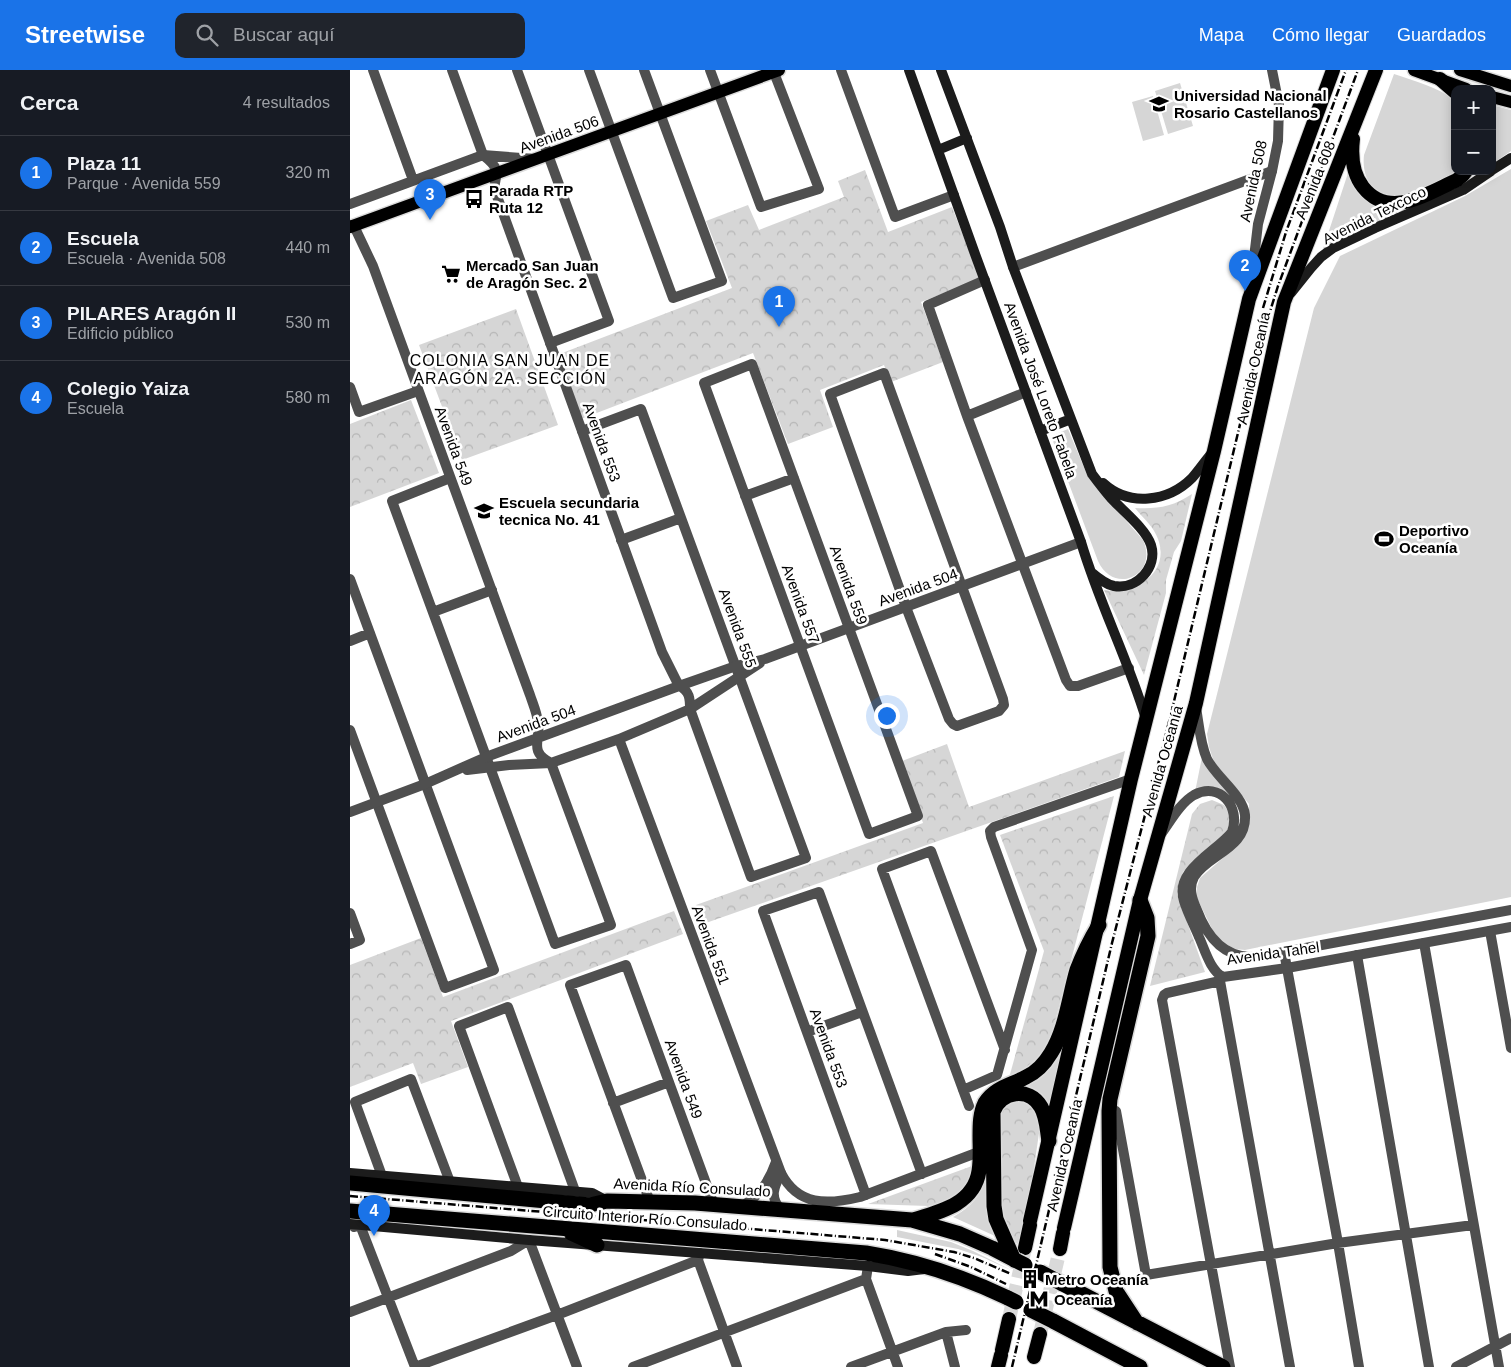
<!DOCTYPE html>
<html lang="es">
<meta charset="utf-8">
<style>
body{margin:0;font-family:Helvetica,sans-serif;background:#20242c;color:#f1f3f6}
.controls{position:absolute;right:15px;top:15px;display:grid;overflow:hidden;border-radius:10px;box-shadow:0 2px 12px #0003}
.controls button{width:45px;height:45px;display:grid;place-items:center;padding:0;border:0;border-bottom:1px solid #363941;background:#171b24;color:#f1f3f6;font:25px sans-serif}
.you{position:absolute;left:536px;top:645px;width:18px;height:18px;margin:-12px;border:4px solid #fff;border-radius:50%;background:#1a73e8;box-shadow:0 0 0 8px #1a73e833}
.badge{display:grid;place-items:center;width:32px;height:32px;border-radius:50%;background:#1a73e8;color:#fff;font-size:16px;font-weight:700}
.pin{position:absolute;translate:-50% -41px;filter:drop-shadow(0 1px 2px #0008)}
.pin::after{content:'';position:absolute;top:26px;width:18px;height:15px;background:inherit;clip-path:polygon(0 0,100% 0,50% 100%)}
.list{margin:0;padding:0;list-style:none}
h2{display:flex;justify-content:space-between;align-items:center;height:65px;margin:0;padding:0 20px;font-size:21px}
h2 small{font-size:16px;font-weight:400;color:#9ea1a6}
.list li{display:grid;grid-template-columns:32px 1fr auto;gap:15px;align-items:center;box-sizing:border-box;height:75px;padding:0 20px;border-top:1px solid #363941}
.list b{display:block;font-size:19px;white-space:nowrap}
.list p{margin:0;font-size:16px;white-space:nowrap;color:#9ea1a6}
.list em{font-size:16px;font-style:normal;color:#9ea1a6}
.icon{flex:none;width:28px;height:28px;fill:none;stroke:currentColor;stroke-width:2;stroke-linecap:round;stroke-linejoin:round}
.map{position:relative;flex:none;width:1161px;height:1297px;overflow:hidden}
header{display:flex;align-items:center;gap:30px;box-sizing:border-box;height:70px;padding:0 25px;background:#1a73e8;color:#fff}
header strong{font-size:24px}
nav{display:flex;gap:28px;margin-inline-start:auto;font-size:18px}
.search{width:350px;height:45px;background:#20242c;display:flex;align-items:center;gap:12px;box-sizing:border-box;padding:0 18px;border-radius:10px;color:#9ea1a6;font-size:19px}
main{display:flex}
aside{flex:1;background:#171b24}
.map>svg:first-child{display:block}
.green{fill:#d6d6d6}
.park{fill:url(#park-crowns)}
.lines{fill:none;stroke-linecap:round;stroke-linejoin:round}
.trunk-tunnel{stroke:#d9d9d9;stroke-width:14;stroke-dasharray:14 7;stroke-linecap:butt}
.primary-casing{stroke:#dbdbdb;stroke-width:15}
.trunk-casing{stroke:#dbdbdb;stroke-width:16}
.motorway-casing{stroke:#dbdbdb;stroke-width:18}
.minor{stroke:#4f4f4f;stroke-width:10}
.tertiary{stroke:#4f4f4f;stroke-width:10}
.secondary{stroke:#1c1c1c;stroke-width:10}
.primary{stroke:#000;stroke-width:12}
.trunk{stroke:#000;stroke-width:14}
.motorway{stroke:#000;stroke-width:15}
.rail{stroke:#000;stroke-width:2.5;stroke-dasharray:8 2.5 1 2.5;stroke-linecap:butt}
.motorway-bridge-casing{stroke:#dbdbdb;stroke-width:18;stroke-linecap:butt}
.motorway-bridge{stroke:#000;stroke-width:15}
.labels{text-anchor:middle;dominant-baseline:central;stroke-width:5;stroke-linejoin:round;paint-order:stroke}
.poi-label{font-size:15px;font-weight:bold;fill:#000;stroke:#fff;text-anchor:start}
.street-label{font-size:15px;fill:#000;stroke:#fff}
.neighbourhood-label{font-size:16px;letter-spacing:1px;fill:#000;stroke:#fff}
</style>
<header>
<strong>Streetwise</strong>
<div class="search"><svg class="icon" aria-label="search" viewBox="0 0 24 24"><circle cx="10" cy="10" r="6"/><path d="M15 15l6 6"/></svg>Buscar aquí</div>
<nav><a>Mapa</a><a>Cómo llegar</a><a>Guardados</a></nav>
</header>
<main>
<aside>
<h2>Cerca<small>4 resultados</small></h2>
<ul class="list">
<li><span class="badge">1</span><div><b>Plaza 11</b><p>Parque · Avenida 559</p></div><em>320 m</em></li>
<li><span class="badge">2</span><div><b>Escuela</b><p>Escuela · Avenida 508</p></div><em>440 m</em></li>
<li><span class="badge">3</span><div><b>PILARES Aragón II</b><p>Edificio público</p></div><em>530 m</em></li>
<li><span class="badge">4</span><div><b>Colegio Yaiza</b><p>Escuela</p></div><em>580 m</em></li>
</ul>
</aside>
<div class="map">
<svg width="1161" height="1297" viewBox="0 0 1161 1297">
<defs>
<pattern id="park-crowns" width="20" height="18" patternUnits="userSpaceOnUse" patternTransform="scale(1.25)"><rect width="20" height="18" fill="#d6d6d6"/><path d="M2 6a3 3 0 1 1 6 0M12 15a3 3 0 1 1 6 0" fill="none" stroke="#b6b6b6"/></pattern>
</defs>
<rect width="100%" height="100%" fill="#fff"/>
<path class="green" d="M1044,4c20,7 45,13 61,27v70c-8,7 -17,11 -27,15 -7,3 -15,8 -22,9 -29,7 -45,-13 -42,-40z
M830,13l13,43 -25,8 -13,-43z
M803,26l11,39 -21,6 -11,-39z
M1142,35l19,5v41l-19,13z
M1161,99v728l-266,53 -10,-1 -13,-7 -9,-11 -17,-35 1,-9 3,-9 39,-34 9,-17 1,-23 -35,-42 -5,-15 -2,-13 107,-426 26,-52 125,-60z
M999,100l14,25 54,10 -70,30 -24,14z
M718,359l20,48 55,63c16,35 -29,56 -45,21l-47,-125z
M852,687l29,39 -9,-5 -27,1z
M714,972l-15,62 -10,-9 -20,-7c24,-5 36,-25 45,-46z
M637,1105l1,41 7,20 -42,-19c19,-11 27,-20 34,-42z
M547,1160l54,12 22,9 40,20 -31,-14 -24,-8 -61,-12z"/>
<path class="park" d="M515,100l23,62 64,-25 28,72 -59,23 22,60 -52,20 -7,-17 -64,25 13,37 -45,17 -35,-91 -172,66 -24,-64 175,-67 -26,-67 42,-16 11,25 85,-33 -6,-16z
M166,239l42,116 -96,35 -43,-115z
M61,330l28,73 -89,34v-83z
M842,424l-11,47 -7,11 -8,28v13l-22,82 -40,-85c29,5 67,-16 54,-51 -4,-12 -15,-21 -23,-31 23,1 37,-1 57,-14z
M597,674l22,63 156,-56 -6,26 -416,147 -7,-19 227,-82 -21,-62z
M764,726l-65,249c-10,18 -22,25 -40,33l35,-127 -44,-116z
M862,730l12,5 7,10 -4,19 -44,38 -6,22 28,78 -55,14 42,-172 8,-10z
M324,841l9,23 -232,87 17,46 -47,17 -8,-21 -63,24v-122l71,-27 22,59z
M666,1031h10l7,4 8,14 -9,63 -12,64 -8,-7 -12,-24 -1,-97c4,-11 7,-14 17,-17z
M622,1096c-3,23 -21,37 -44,40l-60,-2z"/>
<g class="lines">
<path class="trunk-tunnel" d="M659,1249l16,-71
M690,1264l20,-85"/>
<g class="primary-casing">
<path id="primary" d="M1064,0l52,19
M1110,0l51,16
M1142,27l19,5
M0,157l429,-157"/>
</g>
<g class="trunk-casing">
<path id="trunk" d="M1090,9l15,13
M1003,69c-2,17 -1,34 10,48 26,33 63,7 94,-7l6,-5 3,-4
M680,1151l101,-442 83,-328 35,-152 84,-229
M714,1158l76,-328 56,-197 88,-401 92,-232
M675,1178l5,-23
M710,1179l3,-16
M652,1280l7,-31
M684,1287l6,-23
M648,1297l3,-12"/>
</g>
<g class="motorway-casing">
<path id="motorway" d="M0,1113l240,22 17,-4 88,2 217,17 48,14 32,14 25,13
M0,1141l516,42c51,8 96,23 142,45
M563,1150c27,-8 61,-16 66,-49 2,-11 1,-24 1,-35 0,-11 0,-23 5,-33 10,-16 27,-18 41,-26 11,-5 19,-14 25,-24 15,-24 18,-56 26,-83 6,-16 13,-30 22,-45
M221,1163l26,12
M664,1190l-18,-41 -2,-13 -1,-94c7,-21 36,-26 48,-5 6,10 6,23 8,34
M711,1213l162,84
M703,1251l87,46
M787,1253l-21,-32 -6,-24 -1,-156 1,-12 38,-163 -1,-18 -7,-18"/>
</g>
<path class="minor" d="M102,0l31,85
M167,0l92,251 -59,22
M239,0l84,228 49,-17 -78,-211
M360,0l51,137 58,-18 -46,-119
M491,0l54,147 59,-22
M663,197l259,-96
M635,210l-57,25 39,111 99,264 4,6h8l51,-18
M402,294l166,452 -49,18 -165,-451z
M534,303l119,326 1,6 -5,6 -42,15 -4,-2 -4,-5 -43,-112 -76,-213z
M0,317l9,25 59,-21
M617,346l59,-24
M232,361l59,-22 165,449 -55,19 -61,-168
M100,408l-58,23 163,443 56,-19 -60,-162
M395,426l49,-18
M271,470l60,-22
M0,509l144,391 -49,18 -95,-258
M83,542l59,-22
M0,571l20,-8
M0,843l10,27 -10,4
M1140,861l21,117
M1074,873l75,424
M934,882l54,291 21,124
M1007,885l72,412
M870,911l-53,12 -3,2 -2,5 68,367
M870,911l70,386
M457,962l55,-20
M613,1020l34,-15 35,-125 -41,-113 -1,-6 4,-4 137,-48
M263,1033l56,-21
M619,1036l-87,-237 49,-18 74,199
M766,1041l30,164 192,-32 135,-18
M431,1103c17,33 46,32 79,24l116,-44
M32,1106l-27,-74 56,-23 39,103
M168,1117l-59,-161 49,-19 67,184
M516,1125l-103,-284 56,-19 103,282
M300,1132l-80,-217 56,-20 88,240
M4,1157l6,-2 55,142
M348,1190l39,107
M518,1196l-2,13 32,88
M0,1242l161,-61 18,-11 48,127
M596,1262l9,35
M65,1297l142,-52 141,-55 2,-7
M283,1297l233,-88
M501,1297l95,-35 20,-2
M1106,1297l55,-29"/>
<path class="tertiary" d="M23,0l40,110
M133,85c15,12 15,14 11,33l168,464 17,34
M0,134l133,-49 52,4
M0,155l4,1 19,40 157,429c3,9 7,18 8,27 3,19 -10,29 13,41
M901,213l7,-59 14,-53 6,-30 1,-36 -7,-35
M329,616c11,5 11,13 11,23
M846,637c3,18 4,36 11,52 9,18 36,36 38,56 2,34 -37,39 -51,62 -6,11 -2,22 3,33 9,24 24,46 53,47 11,0 23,-3 34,-5l227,-42
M269,669l162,434c-7,14 -12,24 0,37
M117,700l42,-5 42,-2 68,-24 71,-30 70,-46
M0,742l75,-28 61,-27 193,-71 57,-20 29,-7 316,-117
M811,764c9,-12 19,-31 33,-39 26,-14 47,12 38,37 -16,20 -58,38 -48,69 4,13 10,24 15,36 6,13 11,33 24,40l64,-9 224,-41
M391,1137c18,-11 28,-25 35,-45"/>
<path class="secondary" d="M559,0l66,184 106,288c18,61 47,117 65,177
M591,0l59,157 13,40 79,207c6,8 12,16 19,24 12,13 35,31 40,47 7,22 -14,45 -37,41 -9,-2 -16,-8 -23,-14
M588,80l29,-12
M1142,100l19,-12
M941,223l20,-25 10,-11 12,-9 42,-20 88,-38 28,-19
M690,361l31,-12
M753,413c26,24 65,19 89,-5 7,-8 13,-17 20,-25
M0,1103l242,20 15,8
M0,1154l179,16 339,26 40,5 16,-2"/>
<use href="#primary" class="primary"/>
<use href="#trunk" class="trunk"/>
<use href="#motorway" class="motorway"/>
<path class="rail" d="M913,238l23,-76 60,-162
M0,1126l535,44 69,12 20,6 37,16
M585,1184l36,13 35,17
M662,1297l100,-424 58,-225 87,-365 21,-67 80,-216"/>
<g class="motorway-bridge-casing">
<path id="motorway-bridge" d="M667,1191l8,4
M690,1202l21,11
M658,1228l8,4
M681,1240l22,11"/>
</g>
<use href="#motorway-bridge" class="motorway-bridge"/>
</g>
<defs>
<g id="university-bare" transform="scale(1.5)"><path d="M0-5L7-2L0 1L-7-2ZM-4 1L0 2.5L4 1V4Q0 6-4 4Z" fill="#000" stroke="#fff" stroke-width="2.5" paint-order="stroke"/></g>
<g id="bus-bare" transform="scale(1.5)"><path d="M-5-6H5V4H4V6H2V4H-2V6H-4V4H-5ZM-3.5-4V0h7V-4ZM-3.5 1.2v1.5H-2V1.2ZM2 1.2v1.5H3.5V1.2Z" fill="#000" stroke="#fff" stroke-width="2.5" paint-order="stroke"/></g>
<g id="supermarket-bare" transform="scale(1.5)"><path d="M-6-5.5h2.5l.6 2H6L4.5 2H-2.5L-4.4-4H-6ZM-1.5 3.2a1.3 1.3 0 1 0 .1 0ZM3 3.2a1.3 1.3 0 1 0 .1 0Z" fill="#000" stroke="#fff" stroke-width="2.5" paint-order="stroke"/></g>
<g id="school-bare" transform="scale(1.5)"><path d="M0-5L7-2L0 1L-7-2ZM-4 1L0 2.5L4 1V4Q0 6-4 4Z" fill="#000" stroke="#fff" stroke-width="2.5" paint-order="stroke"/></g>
<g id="stadium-bare" transform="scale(1.5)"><path d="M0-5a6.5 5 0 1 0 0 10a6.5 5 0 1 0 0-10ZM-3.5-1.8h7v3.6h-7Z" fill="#000" stroke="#fff" stroke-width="2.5" paint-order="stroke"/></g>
<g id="building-bare" transform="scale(1.5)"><path d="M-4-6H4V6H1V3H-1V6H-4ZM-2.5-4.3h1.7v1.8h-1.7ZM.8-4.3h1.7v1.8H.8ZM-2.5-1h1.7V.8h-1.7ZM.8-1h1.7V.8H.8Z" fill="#000" stroke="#fff" stroke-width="2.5" paint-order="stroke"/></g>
<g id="metro-bare" transform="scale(1.5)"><path d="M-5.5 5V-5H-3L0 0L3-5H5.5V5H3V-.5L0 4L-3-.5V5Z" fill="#000" stroke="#fff" stroke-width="2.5" paint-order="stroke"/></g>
</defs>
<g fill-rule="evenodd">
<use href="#university-bare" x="809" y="34"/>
<use href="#bus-bare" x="124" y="129"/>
<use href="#supermarket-bare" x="101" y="204"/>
<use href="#school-bare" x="134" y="441"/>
<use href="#stadium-bare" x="1034" y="469"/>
<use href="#building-bare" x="680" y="1209"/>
<use href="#metro-bare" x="689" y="1229"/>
</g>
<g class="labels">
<g class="poi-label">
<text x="824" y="25">Universidad Nacional<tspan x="824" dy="17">Rosario Castellanos</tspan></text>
<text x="139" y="120">Parada RTP<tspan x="139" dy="17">Ruta 12</tspan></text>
<text x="116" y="195">Mercado San Juan<tspan x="116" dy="17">de Aragón Sec. 2</tspan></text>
<text x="149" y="432">Escuela secundaria<tspan x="149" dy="17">tecnica No. 41</tspan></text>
<text x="1049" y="460">Deportivo<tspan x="1049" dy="17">Oceanía</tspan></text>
<text x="695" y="1209">Metro Oceanía</text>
<text x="704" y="1229">Oceanía</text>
</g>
<g class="street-label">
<text transform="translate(209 64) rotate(-20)">Avenida 506</text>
<text transform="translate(965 110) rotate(-68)">Avenida 608</text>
<text transform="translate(903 111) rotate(-78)">Avenida 508</text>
<text transform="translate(1024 145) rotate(-26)">Avenida Texcoco</text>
<text transform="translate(903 298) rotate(-78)">Avenida Oceanía</text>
<text transform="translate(691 320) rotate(70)">Avenida José Loreto Fabela</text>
<text transform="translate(252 372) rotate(70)">Avenida 553</text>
<text transform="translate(104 376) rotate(70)">Avenida 549</text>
<text transform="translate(499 515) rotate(70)">Avenida 559</text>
<text transform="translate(568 517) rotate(-20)">Avenida 504</text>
<text transform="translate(451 534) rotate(70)">Avenida 557</text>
<text transform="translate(388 558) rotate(70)">Avenida 555</text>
<text transform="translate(186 653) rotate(-20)">Avenida 504</text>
<text transform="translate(812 691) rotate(-74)">Avenida Oceanía</text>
<text transform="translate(361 875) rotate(70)">Avenida 551</text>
<text transform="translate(923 883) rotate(-8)">Avenida Tahel</text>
<text transform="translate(479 978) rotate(70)">Avenida 553</text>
<text transform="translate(334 1009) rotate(70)">Avenida 549</text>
<text transform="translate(714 1085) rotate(-77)">Avenida Oceanía</text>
<text transform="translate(342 1117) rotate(3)">Avenida Río Consulado</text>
<text transform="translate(295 1148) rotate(4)">Circuito Interior Río Consulado</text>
</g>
<g class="neighbourhood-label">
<text x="160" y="290">COLONIA SAN JUAN DE<tspan x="160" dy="18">ARAGÓN 2A. SECCIÓN</tspan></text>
</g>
</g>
</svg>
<div class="controls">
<button>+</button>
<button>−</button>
</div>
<div class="you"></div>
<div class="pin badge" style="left:429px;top:257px">1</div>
<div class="pin badge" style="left:895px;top:221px">2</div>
<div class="pin badge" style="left:80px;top:150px">3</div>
<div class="pin badge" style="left:24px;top:1166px">4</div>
</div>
</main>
